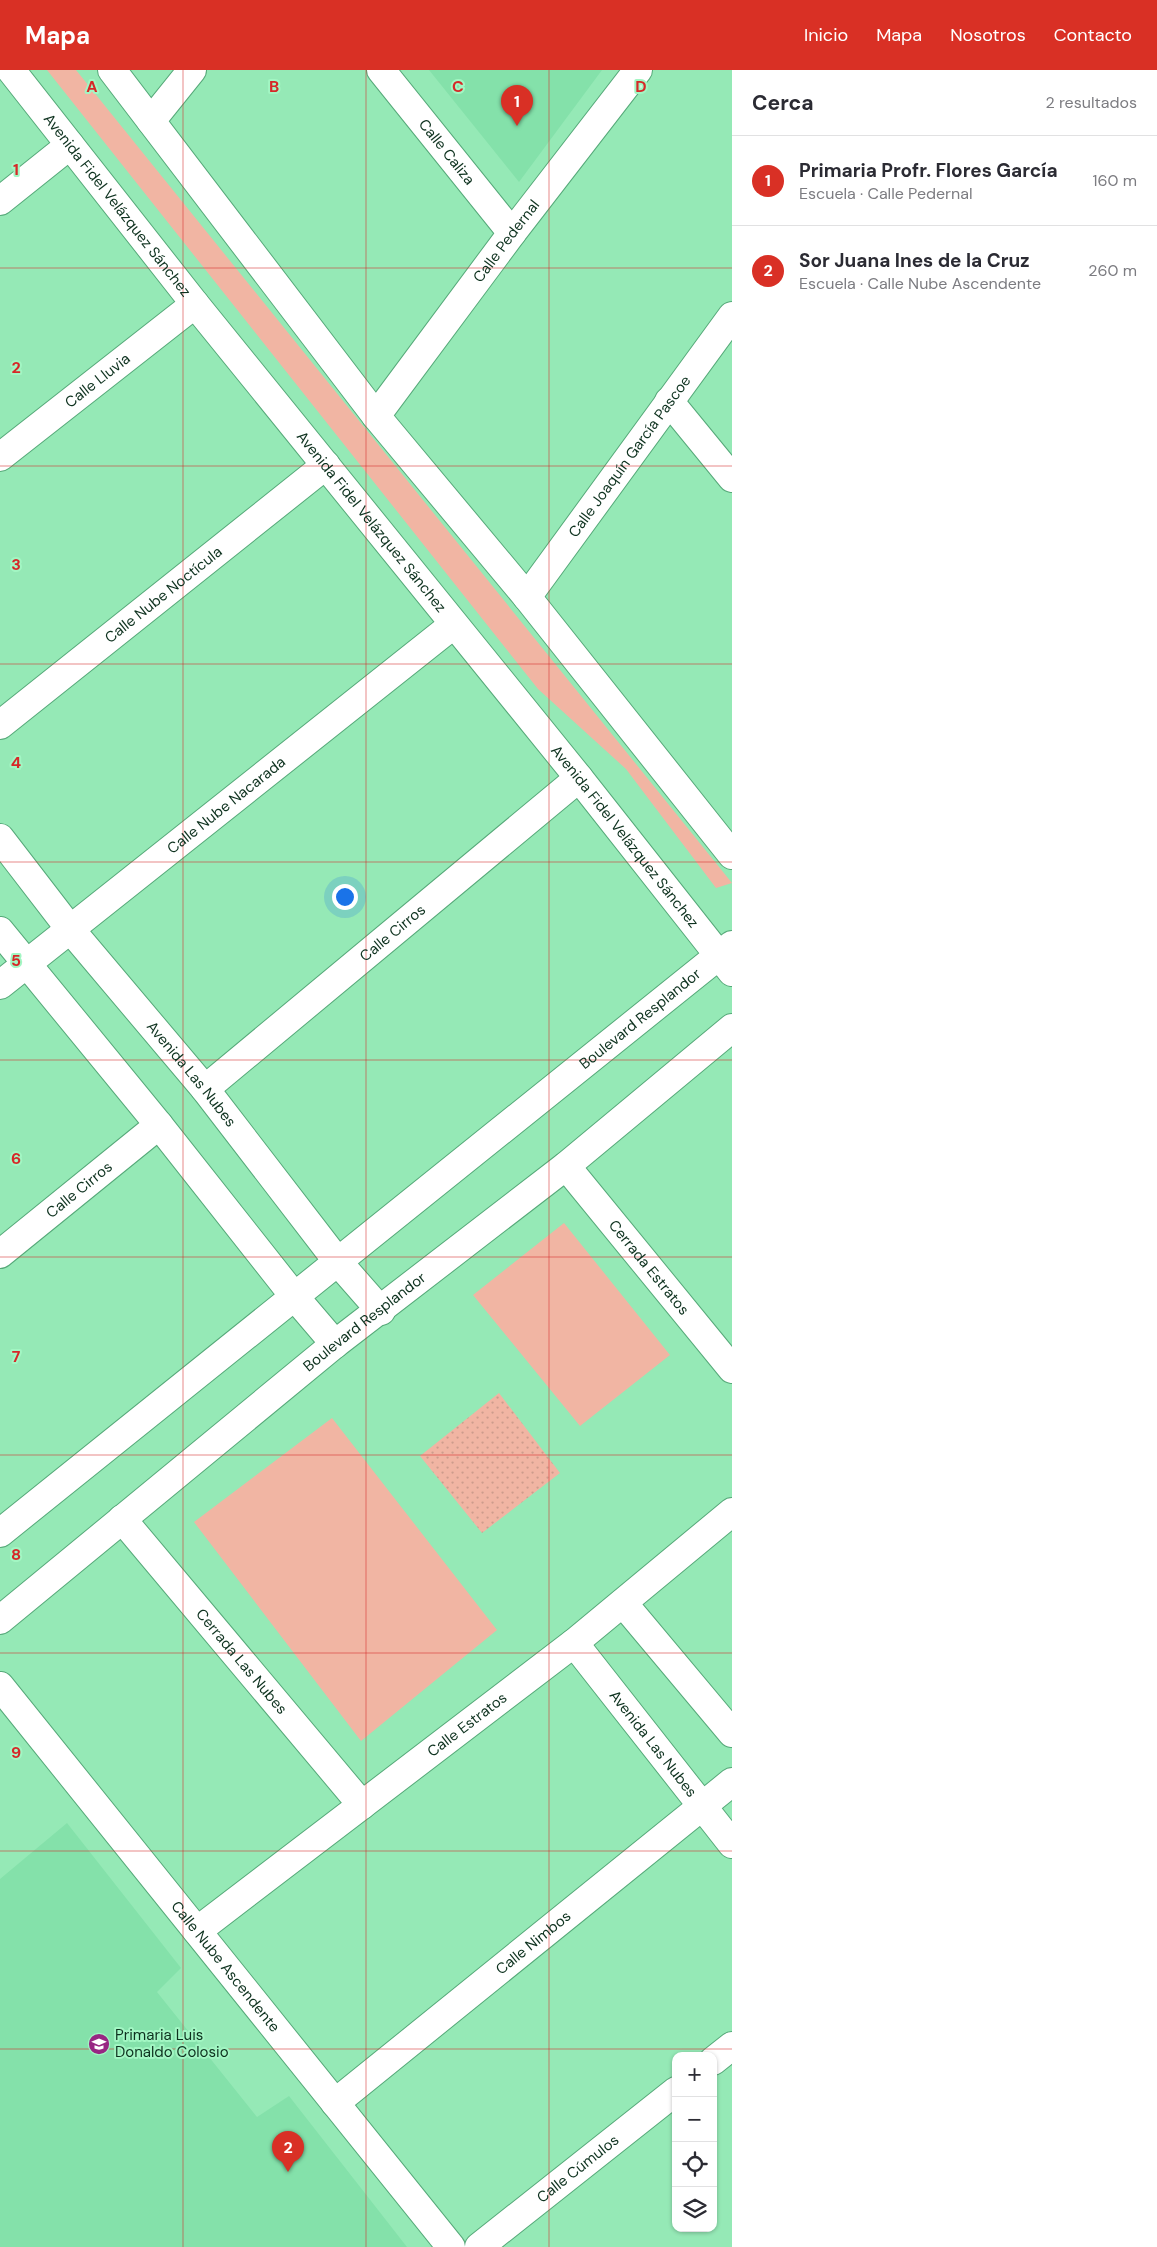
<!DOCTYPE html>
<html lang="es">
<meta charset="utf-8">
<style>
body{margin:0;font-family:"DM Sans",sans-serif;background:#f7f7f7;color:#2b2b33}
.controls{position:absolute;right:15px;bottom:15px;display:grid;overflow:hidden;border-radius:10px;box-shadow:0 1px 4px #0004}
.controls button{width:45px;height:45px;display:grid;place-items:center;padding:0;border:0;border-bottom:1px solid #e1e1e2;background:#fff;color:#2b2b33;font:25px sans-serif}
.you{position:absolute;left:344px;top:826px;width:18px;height:18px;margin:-12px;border:4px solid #fff;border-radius:50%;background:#1a73e8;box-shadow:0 0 0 8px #1a73e833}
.badge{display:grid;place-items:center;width:32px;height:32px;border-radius:50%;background:#d93025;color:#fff;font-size:16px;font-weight:700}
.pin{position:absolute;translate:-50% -41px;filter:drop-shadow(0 1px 2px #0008)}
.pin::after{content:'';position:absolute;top:26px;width:18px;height:15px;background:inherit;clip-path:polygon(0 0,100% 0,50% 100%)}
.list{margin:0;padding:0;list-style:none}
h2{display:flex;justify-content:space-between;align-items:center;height:65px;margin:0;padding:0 20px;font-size:21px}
h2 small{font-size:16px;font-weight:400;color:#7c7c81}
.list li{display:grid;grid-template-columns:32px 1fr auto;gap:15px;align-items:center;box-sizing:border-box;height:90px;padding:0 20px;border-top:1px solid #e1e1e2}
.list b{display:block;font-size:19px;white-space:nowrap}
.list p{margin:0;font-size:16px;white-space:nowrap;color:#7c7c81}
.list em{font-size:16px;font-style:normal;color:#7c7c81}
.icon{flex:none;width:28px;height:28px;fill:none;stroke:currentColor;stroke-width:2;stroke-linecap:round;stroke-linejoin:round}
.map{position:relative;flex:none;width:732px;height:2177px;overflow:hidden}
header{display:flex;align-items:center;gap:30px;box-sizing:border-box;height:70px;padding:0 25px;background:#d93025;color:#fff}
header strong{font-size:24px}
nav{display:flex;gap:28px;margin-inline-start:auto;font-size:18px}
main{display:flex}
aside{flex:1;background:#fff}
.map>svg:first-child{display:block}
.built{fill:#84e1aa}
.green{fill:#f1b5a3}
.park{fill:url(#park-dots)}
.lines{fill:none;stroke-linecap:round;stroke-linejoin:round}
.street-casing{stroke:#56a979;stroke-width:30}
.secondary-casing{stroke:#56a979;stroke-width:30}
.street{stroke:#fff;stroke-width:28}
.secondary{stroke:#fff;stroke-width:28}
.grid{fill:none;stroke:#d62828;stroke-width:1;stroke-opacity:0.55}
.labels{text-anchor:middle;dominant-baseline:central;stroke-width:4;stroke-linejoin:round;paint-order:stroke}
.street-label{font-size:15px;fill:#0e321f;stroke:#a2f6c3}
.poi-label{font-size:15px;fill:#0e321f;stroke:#a2f6c3;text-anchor:start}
.grid-label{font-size:16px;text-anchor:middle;font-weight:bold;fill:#d62828;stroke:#a2f6c3;stroke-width:4;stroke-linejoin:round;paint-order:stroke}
</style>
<header>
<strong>Mapa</strong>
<nav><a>Inicio</a><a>Mapa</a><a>Nosotros</a><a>Contacto</a></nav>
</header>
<main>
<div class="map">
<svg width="732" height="2177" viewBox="0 0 732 2177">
<defs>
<pattern id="park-dots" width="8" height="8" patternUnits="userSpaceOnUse" patternTransform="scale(1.25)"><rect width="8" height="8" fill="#f1b5a3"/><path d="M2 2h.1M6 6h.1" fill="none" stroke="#cd9c8c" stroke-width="1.8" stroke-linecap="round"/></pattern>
</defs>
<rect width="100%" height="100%" fill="#95e9b6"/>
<path class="built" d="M429,0h173l-83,112z
M67,1753l114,145 -24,24 100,125 32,-21 118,151h-407v-368z"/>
<path class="green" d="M47,0h29l656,813 -16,5 -90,-119 -88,-80z
M564,1153l106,132 -90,71 -107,-131z
M332,1348l165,212 -136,111 -167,-219z"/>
<path class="park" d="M499,1323l61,80 -78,60 -62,-77z"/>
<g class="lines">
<g class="street-casing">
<g id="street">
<path id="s1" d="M381,0l131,163"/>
<path d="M151,51l41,-51"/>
<path d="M0,131l70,-56"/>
<path d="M669,331l63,77"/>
<path id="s2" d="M376,346l136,-183 126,-163"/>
<path id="s3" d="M0,387l195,-153"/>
<path id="s4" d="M527,527l205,-281"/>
<path id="s5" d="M0,655l326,-260"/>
<path id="s6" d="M0,768l70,91 135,160 133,173 43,49"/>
<path d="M0,861l159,194 135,171 41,48"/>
<path id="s7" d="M0,915l453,-360"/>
<path id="s8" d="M205,1019l374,-311"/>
<path id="s9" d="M566,1096l166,203"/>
<path id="s10" d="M0,1184l159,-129"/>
<path id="s11" d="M122,1449l240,286"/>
<path d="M623,1533l109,130"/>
<path id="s12" d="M574,1573l158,201"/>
<path id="s13" d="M0,1616l451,561"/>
<path id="s14" d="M197,1861l377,-288 158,-131"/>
<path d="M713,1991l19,-15"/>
<path id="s15" d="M335,2033l397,-321"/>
<path id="s16" d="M479,2177l197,-156"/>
</g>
</g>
<g class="secondary-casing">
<g id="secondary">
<path id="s17" d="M11,0l184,234 384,474 153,194"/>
<path d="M112,0l264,346 151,181 205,258"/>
<path id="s18" d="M0,1463l732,-588"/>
<path id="s19" d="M0,1550l335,-276 231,-178 166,-138"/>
</g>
</g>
<use href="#street" class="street"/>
<use href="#secondary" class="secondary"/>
</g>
<path class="grid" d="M183,0v2177M366,0v2177M549,0v2177M0,198h732M0,396h732M0,594h732M0,792h732M0,990h732M0,1187h732M0,1385h732M0,1583h732M0,1781h732M0,1979h732"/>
<defs>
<g id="school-disc" transform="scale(1.125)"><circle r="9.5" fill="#982683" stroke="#a2f6c3"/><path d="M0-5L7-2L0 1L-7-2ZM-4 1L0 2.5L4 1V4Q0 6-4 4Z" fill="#fff"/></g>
</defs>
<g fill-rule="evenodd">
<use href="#school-disc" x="99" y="1974"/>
</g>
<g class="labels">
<g class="street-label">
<text stroke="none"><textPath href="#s1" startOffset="105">Calle Caliza</textPath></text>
<text stroke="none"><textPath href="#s17" startOffset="172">Avenida Fidel Velázquez Sánchez</textPath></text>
<text stroke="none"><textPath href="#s2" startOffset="218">Calle Pedernal</textPath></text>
<text stroke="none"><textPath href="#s3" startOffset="124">Calle Lluvia</textPath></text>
<text stroke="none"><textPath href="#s4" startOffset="174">Calle Joaquín García Pascoe</textPath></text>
<text stroke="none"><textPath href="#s17" startOffset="578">Avenida Fidel Velázquez Sánchez</textPath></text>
<text stroke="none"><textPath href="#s5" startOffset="209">Calle Nube Noctícula</textPath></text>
<text stroke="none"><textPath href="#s7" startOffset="289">Calle Nube Nacarada</textPath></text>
<text stroke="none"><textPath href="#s17" startOffset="982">Avenida Fidel Velázquez Sánchez</textPath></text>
<text stroke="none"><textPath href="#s8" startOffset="244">Calle Cirros</textPath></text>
<text stroke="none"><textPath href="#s18" startOffset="821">Boulevard Resplandor</textPath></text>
<text stroke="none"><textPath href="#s6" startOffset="304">Avenida Las Nubes</textPath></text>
<text stroke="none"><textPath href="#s10" startOffset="102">Calle Cirros</textPath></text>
<text stroke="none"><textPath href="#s9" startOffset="131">Cerrada Estratos</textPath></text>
<text stroke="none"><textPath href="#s19" startOffset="471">Boulevard Resplandor</textPath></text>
<text stroke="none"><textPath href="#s11" startOffset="186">Cerrada Las Nubes</textPath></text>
<text stroke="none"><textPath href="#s14" startOffset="340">Calle Estratos</textPath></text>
<text stroke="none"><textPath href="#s12" startOffset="128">Avenida Las Nubes</textPath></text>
<text stroke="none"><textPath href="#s15" startOffset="255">Calle Nimbos</textPath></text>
<text stroke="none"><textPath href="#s13" startOffset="360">Calle Nube Ascendente</textPath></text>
<text stroke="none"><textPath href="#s16" startOffset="126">Calle Cúmulos</textPath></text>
</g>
<g class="poi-label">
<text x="115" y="1965">Primaria Luis<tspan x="115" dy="17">Donaldo Colosio</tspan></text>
</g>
</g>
<g class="grid-label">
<text x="92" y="22">A</text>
<text x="274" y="22">B</text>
<text x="458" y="22">C</text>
<text x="641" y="22">D</text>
<text x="16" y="105">1</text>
<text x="16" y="303">2</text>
<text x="16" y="500">3</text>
<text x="16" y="698">4</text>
<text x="16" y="896">5</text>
<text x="16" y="1094">6</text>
<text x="16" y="1292">7</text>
<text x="16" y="1490">8</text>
<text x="16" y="1688">9</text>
</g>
</svg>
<div class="controls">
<button>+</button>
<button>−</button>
<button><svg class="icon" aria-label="locate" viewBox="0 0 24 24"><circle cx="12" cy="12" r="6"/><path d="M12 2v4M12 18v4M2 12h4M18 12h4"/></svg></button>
<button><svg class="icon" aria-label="layers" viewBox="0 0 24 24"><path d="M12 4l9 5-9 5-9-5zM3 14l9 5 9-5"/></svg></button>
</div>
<div class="you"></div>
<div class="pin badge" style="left:517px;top:56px">1</div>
<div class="pin badge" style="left:288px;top:2102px">2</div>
</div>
<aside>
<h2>Cerca<small>2 resultados</small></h2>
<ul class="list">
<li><span class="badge">1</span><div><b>Primaria Profr. Flores García</b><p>Escuela · Calle Pedernal</p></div><em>160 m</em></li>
<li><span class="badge">2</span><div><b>Sor Juana Ines de la Cruz</b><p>Escuela · Calle Nube Ascendente</p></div><em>260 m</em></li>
</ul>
</aside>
</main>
